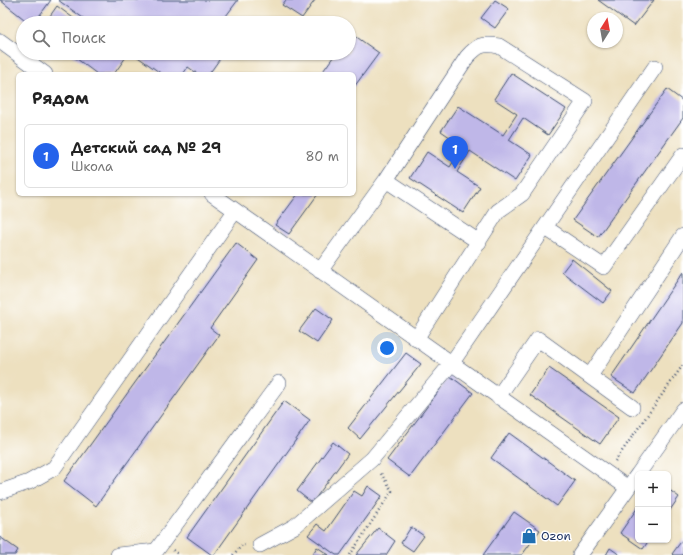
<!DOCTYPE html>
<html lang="ru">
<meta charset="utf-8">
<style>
body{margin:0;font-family:"Shantell Sans",sans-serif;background:#f6f6f6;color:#222}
.controls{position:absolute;right:12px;bottom:12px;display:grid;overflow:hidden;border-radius:6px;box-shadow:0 1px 3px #0004}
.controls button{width:36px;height:36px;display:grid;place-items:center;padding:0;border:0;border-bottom:1px solid #e0e0e0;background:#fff;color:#222;font:20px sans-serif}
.compass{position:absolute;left:587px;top:12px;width:36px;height:36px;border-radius:50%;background:#fff;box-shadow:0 1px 3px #0004;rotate:11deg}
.you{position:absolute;left:387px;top:348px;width:14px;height:14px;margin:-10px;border:3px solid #fff;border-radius:50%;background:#1a73e8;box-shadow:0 0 0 6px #1a73e833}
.badge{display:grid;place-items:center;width:26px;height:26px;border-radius:50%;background:#2563eb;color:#fff;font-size:13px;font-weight:700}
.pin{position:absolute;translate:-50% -33px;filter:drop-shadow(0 1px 2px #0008)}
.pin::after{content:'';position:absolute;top:21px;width:14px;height:12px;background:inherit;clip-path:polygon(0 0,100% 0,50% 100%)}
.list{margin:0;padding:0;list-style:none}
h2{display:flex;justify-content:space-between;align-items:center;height:52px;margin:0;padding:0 16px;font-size:17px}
h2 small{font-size:13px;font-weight:400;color:#767676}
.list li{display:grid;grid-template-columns:26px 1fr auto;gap:12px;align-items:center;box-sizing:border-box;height:64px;margin:0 8px 8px;padding:0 8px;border:1px solid #e0e0e0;border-radius:6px}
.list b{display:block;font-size:15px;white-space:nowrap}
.list p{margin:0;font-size:13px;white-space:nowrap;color:#767676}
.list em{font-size:13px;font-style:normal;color:#767676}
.icon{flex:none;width:22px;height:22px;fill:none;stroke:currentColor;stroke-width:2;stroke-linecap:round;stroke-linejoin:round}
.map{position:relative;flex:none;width:683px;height:555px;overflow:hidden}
.search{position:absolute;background:#fff;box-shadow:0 1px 3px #0004;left:16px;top:16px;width:340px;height:44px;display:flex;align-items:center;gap:10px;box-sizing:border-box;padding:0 14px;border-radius:22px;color:#767676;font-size:15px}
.panel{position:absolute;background:#fff;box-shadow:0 1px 3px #0004;left:16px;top:72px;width:340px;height:124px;border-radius:6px}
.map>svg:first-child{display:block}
.building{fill:#bfb7e8}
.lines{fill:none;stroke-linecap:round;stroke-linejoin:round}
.minor-casing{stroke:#3a4a6d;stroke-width:16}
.path{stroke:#3a4a6d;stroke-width:2.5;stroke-dasharray:1 3;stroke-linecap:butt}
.minor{stroke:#fff;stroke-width:15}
.labels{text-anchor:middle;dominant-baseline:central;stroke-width:3;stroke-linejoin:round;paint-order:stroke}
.poi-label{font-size:12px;fill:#1b2f5e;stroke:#fff;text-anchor:start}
</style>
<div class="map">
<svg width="683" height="555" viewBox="0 0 683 555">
<rect width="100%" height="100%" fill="#fff"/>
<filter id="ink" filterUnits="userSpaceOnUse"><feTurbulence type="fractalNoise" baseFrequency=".025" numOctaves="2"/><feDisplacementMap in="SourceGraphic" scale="8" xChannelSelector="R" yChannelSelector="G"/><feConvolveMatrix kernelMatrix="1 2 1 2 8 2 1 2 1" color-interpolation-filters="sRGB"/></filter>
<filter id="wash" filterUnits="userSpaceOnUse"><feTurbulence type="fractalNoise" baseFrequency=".012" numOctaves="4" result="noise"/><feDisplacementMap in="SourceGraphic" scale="16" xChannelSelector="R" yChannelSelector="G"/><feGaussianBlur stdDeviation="0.9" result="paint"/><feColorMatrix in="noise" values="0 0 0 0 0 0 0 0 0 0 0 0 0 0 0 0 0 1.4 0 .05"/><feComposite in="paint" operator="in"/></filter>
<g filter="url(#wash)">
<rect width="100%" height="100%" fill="#ede0bf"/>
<g id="blocks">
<path class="building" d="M0,0h51l-17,23h-5z
M58,0h180l-12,16 10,7h-146z
M286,0h29l-13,18 -20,-13z
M495,0l14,9 -14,19 -14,-10z
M598,0h56l-20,26z
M57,6l23,17h-35z
M351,33l28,20 -25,34v-13h-33l15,-21h13v-17z
M69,53h52l5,4 -12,17h-17z
M132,53h92l-15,21h-11l-10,-7 -5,7h-21z
M511,73l55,36 -18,26 -25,-17 -14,22 23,15 -17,26 -45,-30 -13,21 23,15 -17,26 -53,-35 17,-26 23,15 13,-21 -22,-15 17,-25 45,29 14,-21 -23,-15z
M667,89l16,12v17l-85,119 -25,-17z
M298,194h20l-29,40 -14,-9z
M236,243l22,17 -48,68 9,7 -123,171 -32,-25z
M572,259l40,32 -9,12 -41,-31z
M683,272v51l-48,70 -24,-16z
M316,308l17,12 -16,23 -18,-12z
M406,353l15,11 -61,75 -12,-11z
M549,368l70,49 -19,27 -70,-49z
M450,376l23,17 -63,84 -23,-17z
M284,401l26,19 -96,135h-2l-25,-18z
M509,433l66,48 -18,25 -66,-48z
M333,442l15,12 -36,49 -15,-12z
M368,486l14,10 -42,59h-4l-28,-20 9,-11 9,7 28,-40 8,5z
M668,489l11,8 -11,16z
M638,507v33h11l-6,9 -23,-16z
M514,512l26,18 -18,25h-39z
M411,527l13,9 -11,15 -12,-8z
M378,528l17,13 -9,14h-30z
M0,537l18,13 -3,5h-15z
M683,539v16h-10l-1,-1z
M317,547l12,8h-17z
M610,548l10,7h-14z"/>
</g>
</g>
<g filter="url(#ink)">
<use href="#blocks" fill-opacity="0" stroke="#3a4a6d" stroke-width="1"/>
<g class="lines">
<g class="minor-casing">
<path id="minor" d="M0,41l45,33
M386,180l93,62
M212,194l416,294
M546,228l58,39 79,-112
M320,271l66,-91 81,-123c11,-12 15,-14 32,-11l86,55 -63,93 -24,17 -82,128
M590,376l93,-140
M498,397l40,-58 94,68
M638,474l45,-64
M0,492l29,-10 25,-14 181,-257
M260,545l35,-19 77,-67 79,-95 204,-297
M118,555l38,-4 123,-168
M580,555l58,-81"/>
</g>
<path class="path" d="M615,461l68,-96
M173,550l6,5
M233,555l9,-10h3
M350,555l42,-64 -12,-19"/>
<use href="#minor" class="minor"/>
</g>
</g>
<defs>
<g id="shop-bare" transform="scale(1.2)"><path d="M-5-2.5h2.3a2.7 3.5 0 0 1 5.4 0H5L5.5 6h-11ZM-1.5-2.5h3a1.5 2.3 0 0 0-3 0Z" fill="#1f6fb2" stroke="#fff" stroke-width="2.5" paint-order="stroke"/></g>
</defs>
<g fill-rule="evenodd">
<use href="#shop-bare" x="529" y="536"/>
</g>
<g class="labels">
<g class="poi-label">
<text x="541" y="536">Ozon</text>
</g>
</g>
</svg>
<div class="controls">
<button>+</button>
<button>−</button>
</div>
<svg class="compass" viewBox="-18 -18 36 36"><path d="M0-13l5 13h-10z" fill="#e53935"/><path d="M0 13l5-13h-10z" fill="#767676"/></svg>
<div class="you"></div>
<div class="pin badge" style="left:455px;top:169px">1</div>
<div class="search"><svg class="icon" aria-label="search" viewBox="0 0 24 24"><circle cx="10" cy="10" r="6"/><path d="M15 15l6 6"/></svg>Поиск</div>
<section class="panel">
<h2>Рядом<small></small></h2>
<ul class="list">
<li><span class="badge">1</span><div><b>Детский сад № 29</b><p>Школа</p></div><em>80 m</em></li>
</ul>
</section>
</div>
